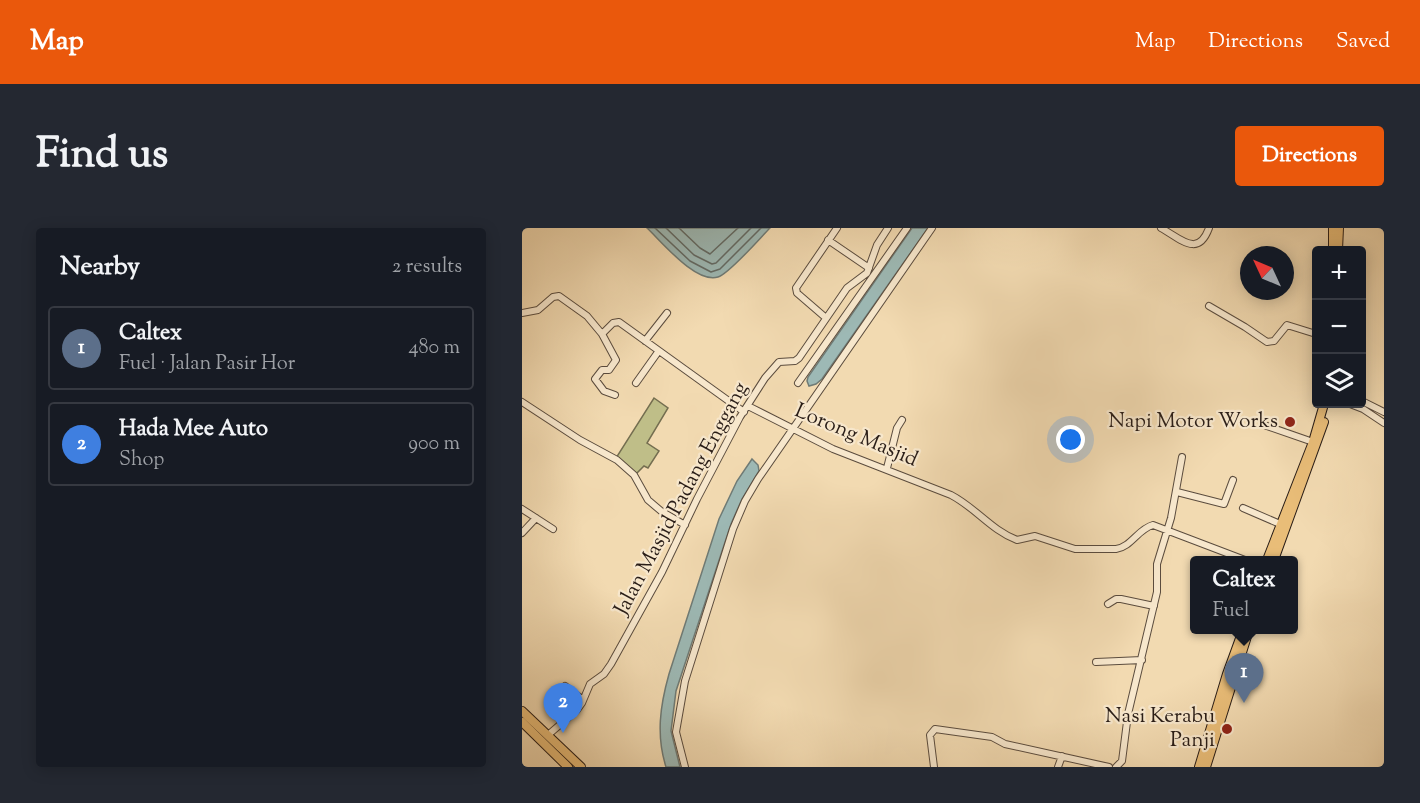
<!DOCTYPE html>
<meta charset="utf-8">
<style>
body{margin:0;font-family:"Sorts Mill Goudy",serif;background:#242831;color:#f1f3f6}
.controls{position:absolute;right:18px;top:18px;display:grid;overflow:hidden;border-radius:6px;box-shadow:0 3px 15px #0003}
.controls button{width:54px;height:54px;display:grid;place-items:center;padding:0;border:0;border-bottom:2px solid #363941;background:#171b24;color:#f1f3f6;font:30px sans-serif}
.compass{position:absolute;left:718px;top:18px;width:54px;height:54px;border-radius:50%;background:#171b24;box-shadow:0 3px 15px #0003;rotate:314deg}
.you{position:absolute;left:549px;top:212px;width:21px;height:21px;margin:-15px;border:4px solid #fff;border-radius:50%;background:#1a73e8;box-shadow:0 0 0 9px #1a73e833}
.badge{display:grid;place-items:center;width:39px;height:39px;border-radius:50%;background:#ea580c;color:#fff;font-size:20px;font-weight:700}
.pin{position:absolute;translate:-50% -50px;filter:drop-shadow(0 2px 3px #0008)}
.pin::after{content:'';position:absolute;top:32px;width:21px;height:18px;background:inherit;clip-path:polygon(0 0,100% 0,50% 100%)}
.popup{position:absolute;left:668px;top:328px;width:108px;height:78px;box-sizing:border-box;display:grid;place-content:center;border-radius:6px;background:#171b24;filter:drop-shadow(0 2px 4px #0005);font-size:20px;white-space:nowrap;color:#9ea1a6}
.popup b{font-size:22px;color:#f1f3f6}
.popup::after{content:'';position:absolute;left:50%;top:100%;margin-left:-12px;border:12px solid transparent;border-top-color:#171b24}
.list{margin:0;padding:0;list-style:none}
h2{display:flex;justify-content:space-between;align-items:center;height:78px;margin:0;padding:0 24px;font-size:26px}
h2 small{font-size:20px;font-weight:400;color:#9ea1a6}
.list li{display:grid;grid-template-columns:39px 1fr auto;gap:18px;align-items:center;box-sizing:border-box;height:84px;margin:0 12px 12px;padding:0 12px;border:2px solid #363941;border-radius:6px}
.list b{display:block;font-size:22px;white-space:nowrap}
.list p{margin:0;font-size:20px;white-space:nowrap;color:#9ea1a6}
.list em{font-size:20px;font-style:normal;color:#9ea1a6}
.icon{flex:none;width:33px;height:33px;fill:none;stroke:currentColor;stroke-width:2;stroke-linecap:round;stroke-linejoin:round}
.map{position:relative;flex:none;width:862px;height:539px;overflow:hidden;border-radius:6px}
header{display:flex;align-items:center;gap:36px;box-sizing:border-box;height:84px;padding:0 30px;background:#ea580c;color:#fff}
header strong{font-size:28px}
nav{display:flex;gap:33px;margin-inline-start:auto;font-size:21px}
.intro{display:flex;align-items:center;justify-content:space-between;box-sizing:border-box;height:144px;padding:0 36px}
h1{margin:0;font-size:42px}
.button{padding:15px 27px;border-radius:6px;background:#ea580c;color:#fff;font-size:21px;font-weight:700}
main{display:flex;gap:36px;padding:0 36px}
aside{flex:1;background:#171b24;border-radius:6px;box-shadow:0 3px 15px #0003}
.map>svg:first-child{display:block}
.green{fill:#bfbe88;stroke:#746e50;stroke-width:1.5}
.water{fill:#9db9b5;stroke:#6f7b76;stroke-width:1.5}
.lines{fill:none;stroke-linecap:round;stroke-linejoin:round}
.shore{stroke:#636b66;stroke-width:1.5}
.minor-casing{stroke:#5b4c3e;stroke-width:8}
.major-casing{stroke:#291d17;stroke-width:10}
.minor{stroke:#f7e7cc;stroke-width:6}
.major{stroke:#e9bd78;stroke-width:8}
.poi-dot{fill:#8f2418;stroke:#f7e7cc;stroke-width:2}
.labels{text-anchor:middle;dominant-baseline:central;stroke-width:4.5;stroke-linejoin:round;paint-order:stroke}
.poi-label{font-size:21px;fill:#291d17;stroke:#f7e7cc;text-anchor:end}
.street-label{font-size:21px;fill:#291d17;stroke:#f7e7cc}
</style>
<header>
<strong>Map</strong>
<nav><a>Map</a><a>Directions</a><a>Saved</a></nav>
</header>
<div class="intro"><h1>Find us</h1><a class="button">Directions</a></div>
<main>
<aside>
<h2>Nearby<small>2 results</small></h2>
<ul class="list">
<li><span class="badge" style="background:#5c6f8a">1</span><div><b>Caltex</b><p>Fuel · Jalan Pasir Hor</p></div><em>480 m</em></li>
<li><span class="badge" style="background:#3f7fe0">2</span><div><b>Hada Mee Auto</b><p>Shop</p></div><em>900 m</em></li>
</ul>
</aside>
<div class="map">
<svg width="862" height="539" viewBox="0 0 862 539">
<rect width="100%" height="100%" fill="#f2dab1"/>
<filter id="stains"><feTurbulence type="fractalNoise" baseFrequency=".00333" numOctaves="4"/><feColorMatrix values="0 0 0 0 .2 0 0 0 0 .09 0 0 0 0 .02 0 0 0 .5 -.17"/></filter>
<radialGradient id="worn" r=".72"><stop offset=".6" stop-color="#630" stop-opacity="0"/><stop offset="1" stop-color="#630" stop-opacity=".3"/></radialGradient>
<path class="green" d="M132,170l14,10 -21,35 12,8 -11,17 -4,-2 -8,8 -20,-16z"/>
<path class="water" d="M125,0h123c-10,10 -41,46 -52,49 -22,7 -56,-35 -71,-49z
M390,0h16l-106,151 -6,5 -7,2 -2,-5 1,-4z
M230,231l6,6 1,6 -17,28 -11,25 -55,167 -5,40 9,36h-14c-10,-32 -6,-61 3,-93l50,-155 18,-38z"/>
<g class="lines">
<path class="shore" d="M133,0l35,33 21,11 9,-3 41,-41
M144,0l28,27 18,9 4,-1 35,-35
M157,0l21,20 10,6 28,-26"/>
<g class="minor-casing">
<path id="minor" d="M639,0c20,11 37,30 48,0
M306,12l41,28
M687,78l36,21 22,15 7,-1 13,-16 29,9
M0,85l16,-3 15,-13 6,-1 28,20 15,18 11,-11 6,-1 125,90
M304,90l-29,-25 -1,-5 41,-60
M80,106l14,26 -7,10h-7l-7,9 9,12 11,4
M123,113l22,-28
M114,155l22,-31
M276,155l109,-155
M840,173l22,11
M0,174l58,38 37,20 17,15 14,25 13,11 24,14
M828,176l13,5 21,14
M226,178l85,43 118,46c25,13 40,35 66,45l18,-4 40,13h41c15,-2 22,-20 37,-24l92,35
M742,197l49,17
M365,240l10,-40 5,-8
M655,264l47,12 9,-24
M721,280l37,16
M0,281l31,20
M0,305l14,-15
M586,376l8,-5h5l33,7
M574,434l46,-2
M43,458l18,14
M26,507l29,-25 5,-7 8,-19 14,-10 7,-10 51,-92 35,-73 43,-82 25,-39 14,-16 16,-1 4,-3 48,-70 20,-15 10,-28 11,-17
M163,539l-9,-35 9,-51 48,-152 12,-28 13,-22 174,-251
M412,539l-4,-32 5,-6 57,8 13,7 104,23
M536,539l4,-11
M594,539l6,-6 6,-47 29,-122v-28l14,-46 11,-61"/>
</g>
<g class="major-casing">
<path id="major" d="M811,22v-22
M816,22l1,-22
M745,332l46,-118 11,-38
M752,332l50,-138
M0,483l59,56
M0,494l46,45
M677,539l28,-93 16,-44
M684,539l43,-137"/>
</g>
<use href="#minor" class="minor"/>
<use href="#major" class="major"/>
</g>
<g class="poi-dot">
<circle cx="768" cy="194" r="6"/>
<circle cx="705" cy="501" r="6"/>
</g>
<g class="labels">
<g class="poi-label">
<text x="756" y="194">Napi Motor Works</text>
<text x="693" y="489">Nasi Kerabu<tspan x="693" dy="24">Panji</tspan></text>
</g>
<g class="street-label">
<text transform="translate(334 208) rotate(23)">Lorong Masjid</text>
<text transform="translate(160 271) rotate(-62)">Jalan Masjid Padang Enggang</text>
</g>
</g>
<rect width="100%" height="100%" filter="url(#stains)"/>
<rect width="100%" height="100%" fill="url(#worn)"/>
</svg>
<div class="controls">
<button>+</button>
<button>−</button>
<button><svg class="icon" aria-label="layers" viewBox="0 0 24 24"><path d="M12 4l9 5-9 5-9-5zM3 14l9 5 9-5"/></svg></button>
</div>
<svg class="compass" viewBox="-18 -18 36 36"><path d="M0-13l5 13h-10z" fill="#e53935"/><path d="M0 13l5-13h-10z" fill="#9ea1a6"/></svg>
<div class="you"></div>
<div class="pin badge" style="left:722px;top:475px;background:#5c6f8a">1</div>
<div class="popup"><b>Caltex</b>Fuel</div>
<div class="pin badge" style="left:41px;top:505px;background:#3f7fe0">2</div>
</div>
</main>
